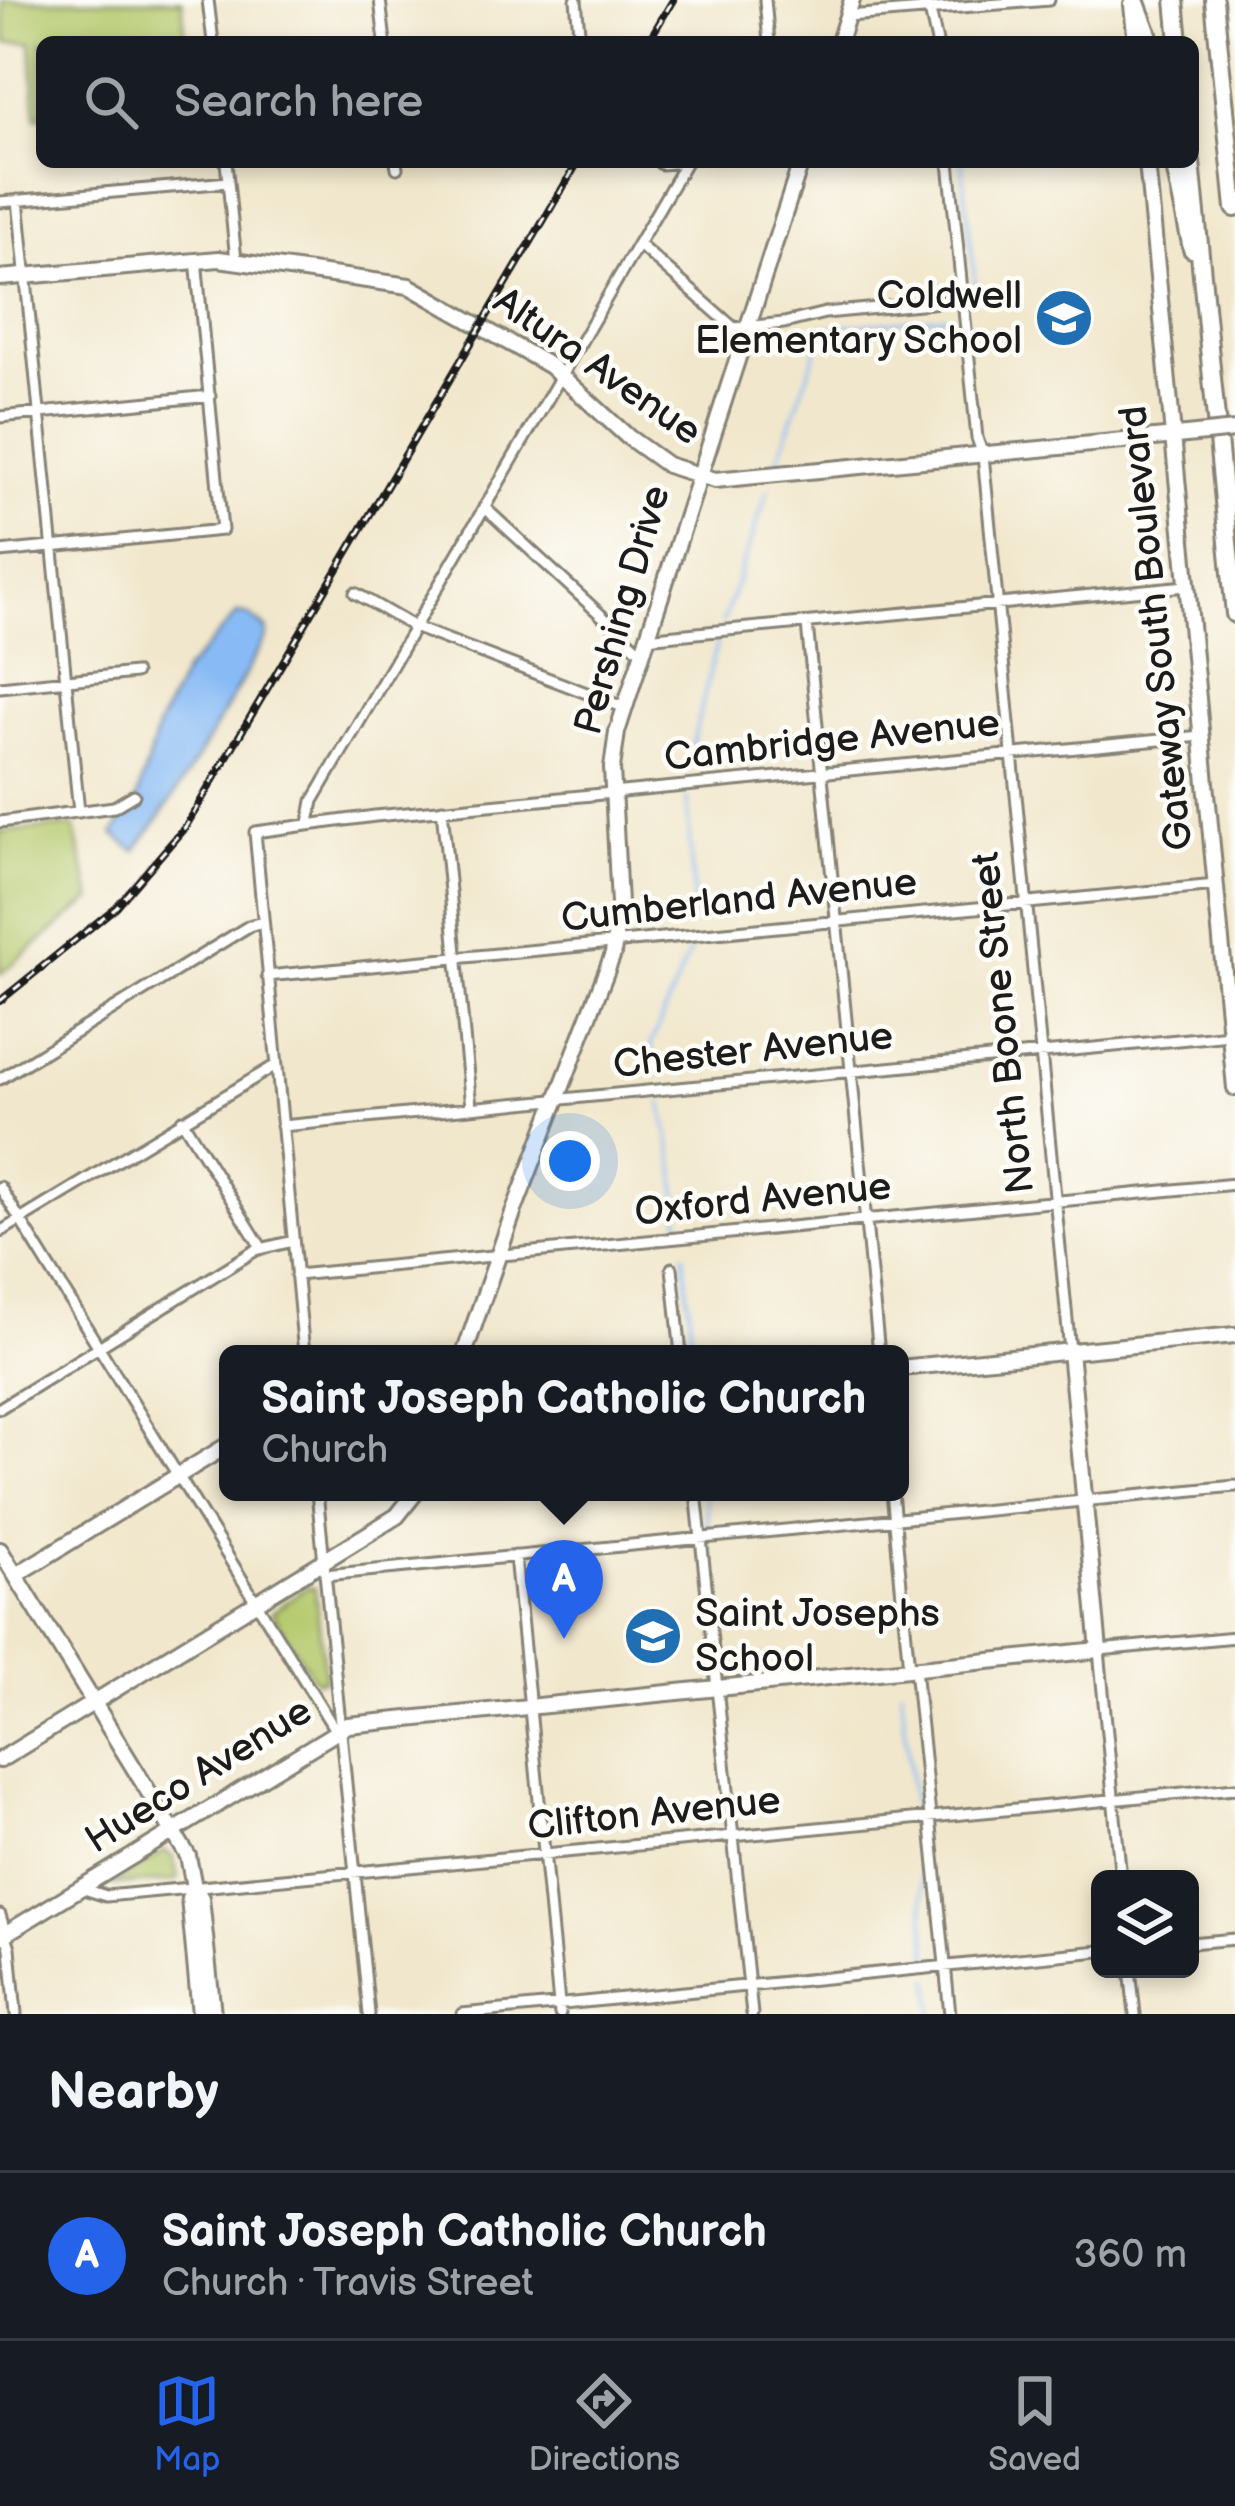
<!DOCTYPE html>
<meta charset="utf-8">
<style>
body{margin:0;font-family:"Balsamiq Sans",sans-serif;background:#242831;color:#f1f3f6}
.controls{position:absolute;right:36px;bottom:36px;display:grid;overflow:hidden;border-radius:18px;box-shadow:0 6px 18px #0003}
.controls button{width:108px;height:108px;display:grid;place-items:center;padding:0;border:0;border-bottom:3px solid #363941;background:#171b24;color:#f1f3f6;font:60px sans-serif}
.you{position:absolute;left:570px;top:1161px;width:42px;height:42px;margin:-30px;border:9px solid #fff;border-radius:50%;background:#1a73e8;box-shadow:0 0 0 18px #1a73e833}
.badge{display:grid;place-items:center;width:78px;height:78px;border-radius:50%;background:#2563eb;color:#fff;font-size:39px;font-weight:700}
.pin{position:absolute;translate:-50% -99px;filter:drop-shadow(0 3px 6px #0008)}
.pin::after{content:'';position:absolute;top:63px;width:42px;height:36px;background:inherit;clip-path:polygon(0 0,100% 0,50% 100%)}
.popup{position:absolute;left:219px;top:1345px;width:690px;height:156px;box-sizing:border-box;display:grid;place-content:center;border-radius:18px;background:#171b24;filter:drop-shadow(0 3px 9px #0005);font-size:39px;white-space:nowrap;color:#9ea1a6}
.popup b{font-size:45px;color:#f1f3f6}
.popup::after{content:'';position:absolute;left:50%;top:100%;margin-left:-24px;border:24px solid transparent;border-top-color:#171b24}
.list{margin:0;padding:0;list-style:none}
h2{display:flex;justify-content:space-between;align-items:center;height:156px;margin:0;padding:0 48px;font-size:51px}
h2 small{font-size:39px;font-weight:400;color:#9ea1a6}
.list li{display:grid;grid-template-columns:78px 1fr auto;gap:36px;align-items:center;box-sizing:border-box;height:168px;padding:0 48px;border-top:3px solid #363941}
.list b{display:block;font-size:45px;white-space:nowrap}
.list p{margin:0;font-size:39px;white-space:nowrap;color:#9ea1a6}
.list em{font-size:39px;font-style:normal;color:#9ea1a6}
.icon{flex:none;width:66px;height:66px;fill:none;stroke:currentColor;stroke-width:2;stroke-linecap:round;stroke-linejoin:round}
.map{position:relative;flex:none;width:1235px;height:2014px;overflow:hidden}
.search{position:absolute;background:#171b24;box-shadow:0 6px 18px #0003;left:36px;right:36px;top:36px;height:132px;display:flex;align-items:center;gap:30px;box-sizing:border-box;padding:0 42px;border-radius:18px;color:#9ea1a6;font-size:45px}
.sheet{height:324px;background:#171b24}
nav{display:flex;justify-content:space-around;align-items:center;box-sizing:border-box;height:168px;border-top:3px solid #363941;background:#171b24;font-size:33px;color:#9ea1a6}
nav a{display:grid;justify-items:center;gap:6px}
nav .on{color:#2563eb}
.map>svg:first-child{display:block}
.green{fill:#b5c96d;stroke:#687244;stroke-width:3}
.water{fill:#88bbf5;stroke:#526c88;stroke-width:3}
.lines{fill:none;stroke-linecap:round;stroke-linejoin:round}
.stream{stroke:#88bbf5;stroke-width:3}
.street-casing{stroke:#868274;stroke-width:15}
.secondary-casing{stroke:#868274;stroke-width:20}
.highway-casing{stroke:#868274;stroke-width:22}
.street{stroke:#fff;stroke-width:9}
.secondary{stroke:#fff;stroke-width:14}
.highway{stroke:#fff;stroke-width:16}
.rail-casing{stroke:#1c1c1c;stroke-width:8}
.rail{stroke:#fdfcf7;stroke-width:3;stroke-dasharray:9;stroke-linecap:butt}
.secondary-bridge-casing{stroke:#868274;stroke-width:20;stroke-linecap:butt}
.secondary-bridge{stroke:#fff;stroke-width:14}
.labels{text-anchor:middle;dominant-baseline:central;stroke-width:9;stroke-linejoin:round;paint-order:stroke}
.poi-label{font-size:39px;fill:#1c1c1c;stroke:#fdfcf7;text-anchor:end}
.street-label{font-size:39px;fill:#1c1c1c;stroke:#fdfcf7}
</style>
<div class="map">
<svg width="1235" height="2014" viewBox="0 0 1235 2014">
<rect width="100%" height="100%" fill="#fdfcf7"/>
<filter id="ink" filterUnits="userSpaceOnUse"><feTurbulence type="fractalNoise" baseFrequency=".00833" numOctaves="2"/><feDisplacementMap in="SourceGraphic" scale="24" xChannelSelector="R" yChannelSelector="G"/><feConvolveMatrix kernelMatrix="1 2 1 2 8 2 1 2 1" color-interpolation-filters="sRGB"/></filter>
<filter id="wash" filterUnits="userSpaceOnUse"><feTurbulence type="fractalNoise" baseFrequency=".004" numOctaves="4" result="noise"/><feDisplacementMap in="SourceGraphic" scale="48" xChannelSelector="R" yChannelSelector="G"/><feGaussianBlur stdDeviation="2.7" result="paint"/><feColorMatrix in="noise" values="0 0 0 0 0 0 0 0 0 0 0 0 0 0 0 0 0 1.4 0 .05"/><feComposite in="paint" operator="in"/></filter>
<g filter="url(#wash)">
<rect width="100%" height="100%" fill="#f1e7cc"/>
<path class="green" d="M2,0h180l4,42h-144v75l-6,1 -5,-76 -24,1z
M74,826l18,73 -92,75v-142z
M307,1587l8,1 10,91 -10,2 -43,-69z
M165,1851l8,6 5,21 -3,3 -65,4z"/>
<path class="water" d="M237,614l11,1 18,13 1,8c-43,74 -80,148 -132,215l-22,-17 23,-32 22,-76 26,-54z"/>
<g class="lines">
<path class="stream" d="M962,162l14,128
M777,462l47,-134 128,-12
M723,622l45,-131
M686,770l32,-131
M687,799l8,122
M656,1075l-5,-31 39,-93
M662,1102l13,65 5,57
M684,1254l9,100
M705,1492l3,38
M710,1547l12,126
M901,1689l13,121
M916,1827l13,132
M930,1978l4,36"/>
</g>
</g>
<g filter="url(#ink)">
<g class="lines">
<g class="street-casing">
<path id="street" d="M208,0l5,42
M380,0l5,42
M576,0l4,42
M765,0l4,42
M920,0l10,11 7,31
M848,16l201,-16
M226,162l10,98
M396,162l1,6
M949,162l28,276 6,17 87,896
M661,164l23,-2
M18,200l61,612
M0,202l228,-20
M638,244l96,84 50,-5 41,-10 137,-13
M0,417l210,-21
M484,507l157,145
M0,552l222,-22 -26,-271
M355,593l59,34 209,80
M807,624l72,730
M645,638l541,-52
M0,687l135,-14
M442,809l29,298
M0,822l114,-15 20,-12
M309,823l4,-22 373,-639
M267,976l949,-91
M0,1079l249,-153 13,-4
M182,1120l79,127
M282,1126l948,-91
M0,1187l335,543
M0,1232l276,-167
M672,1268l9,86
M296,1275l939,-91
M304,1354l-49,-522 120,-16 826,-80
M0,1408l256,-158 37,-9
M317,1492l52,522
M696,1492l56,522
M892,1492l17,176
M515,1556l45,458
M325,1575l910,-89
M915,1668l35,346
M1121,1879l-22,-229 136,-13
M81,1888l25,8 1129,-108
M0,1915l10,33 6,66
M1190,1943l45,-4
M1130,1969l5,45
M462,2014l638,-63"/>
</g>
<g class="secondary-casing">
<path id="secondary" d="M1132,5l4,37
M839,42l13,-42
M1147,162l88,926
M0,278l219,-19 190,27 141,80 78,71 39,28 48,15 471,-45
M464,1354l49,-141 100,-259 6,-50 -7,-136 5,-36 184,-570
M900,1368l335,-33
M0,1550l188,306 6,31 7,11 12,116
M16,1575l212,-130
M0,1760l397,-244 19,-24
M194,1887l-5,11 11,116
M0,1937l348,-212 751,-75 -29,-299"/>
</g>
<g class="highway-casing">
<path id="highway" d="M1135,0l16,42
M1175,0l4,42
M1214,0l21,208
M1174,162l18,87
M1191,162l44,452"/>
</g>
<use href="#street" class="street"/>
<use href="#secondary" class="secondary"/>
<use href="#highway" class="highway"/>
<g class="rail-casing">
<path id="rail" d="M648,42l25,-42
M0,1001l116,-94 70,-81 392,-664"/>
</g>
<use href="#rail" class="rail"/>
<g class="secondary-bridge-casing">
<path id="secondary-bridge" d="M1186,435l49,-5"/>
</g>
<use href="#secondary-bridge" class="secondary-bridge"/>
</g>
</g>
<defs>
<g id="school-disc" transform="scale(3)"><circle r="9.5" fill="#1f6fb2" stroke="#fdfcf7"/><path d="M0-5L7-2L0 1L-7-2ZM-4 1L0 2.5L4 1V4Q0 6-4 4Z" fill="#fff"/></g>
</defs>
<g fill-rule="evenodd">
<use href="#school-disc" x="1064" y="318"/>
<use href="#school-disc" x="653" y="1636"/>
</g>
<g class="labels">
<g class="poi-label">
<text x="1022" y="296">Coldwell<tspan x="1022" dy="45">Elementary School</tspan></text>
<text x="695" y="1614" text-anchor="start">Saint Josephs<tspan x="695" dy="45">School</tspan></text>
</g>
<g class="street-label">
<text transform="translate(597 367) rotate(35)">Altura Avenue</text>
<text transform="translate(623 610) rotate(-74)">Pershing Drive</text>
<text transform="translate(1157 628) rotate(-96)">Gateway South Boulevard</text>
<text transform="translate(832 741) rotate(-6)">Cambridge Avenue</text>
<text transform="translate(739 901) rotate(-6)">Cumberland Avenue</text>
<text transform="translate(1004 1023) rotate(-96)">North Boone Street</text>
<text transform="translate(753 1051) rotate(-6)">Chester Avenue</text>
<text transform="translate(763 1200) rotate(-6)">Oxford Avenue</text>
<text transform="translate(199 1776) rotate(-32)">Hueco Avenue</text>
<text transform="translate(654 1814) rotate(-6)">Clifton Avenue</text>
</g>
</g>
</svg>
<div class="controls">
<button><svg class="icon" aria-label="layers" viewBox="0 0 24 24"><path d="M12 4l9 5-9 5-9-5zM3 14l9 5 9-5"/></svg></button>
</div>
<div class="you"></div>
<div class="pin badge" style="left:564px;top:1639px">A</div>
<div class="popup"><b>Saint Joseph Catholic Church</b>Church</div>
<div class="search"><svg class="icon" aria-label="search" viewBox="0 0 24 24"><circle cx="10" cy="10" r="6"/><path d="M15 15l6 6"/></svg>Search here</div>
</div>
<section class="sheet">
<h2>Nearby<small></small></h2>
<ul class="list">
<li><span class="badge">A</span><div><b>Saint Joseph Catholic Church</b><p>Church · Travis Street</p></div><em>360 m</em></li>
</ul>
</section>
<nav>
<a class="on"><svg class="icon" aria-label="map" viewBox="0 0 24 24"><path d="M3 6l6-2 6 2 6-2v14l-6 2-6-2-6 2zM9 4v14M15 6v14"/></svg>Map</a>
<a><svg class="icon" aria-label="directions" viewBox="0 0 24 24"><path d="M12 3l9 9-9 9-9-9zM9 14v-3h6M13 9l2 2-2 2"/></svg>Directions</a>
<a><svg class="icon" aria-label="saved" viewBox="0 0 24 24"><path d="M7 4h10v16l-5-4-5 4z"/></svg>Saved</a>
</nav>
